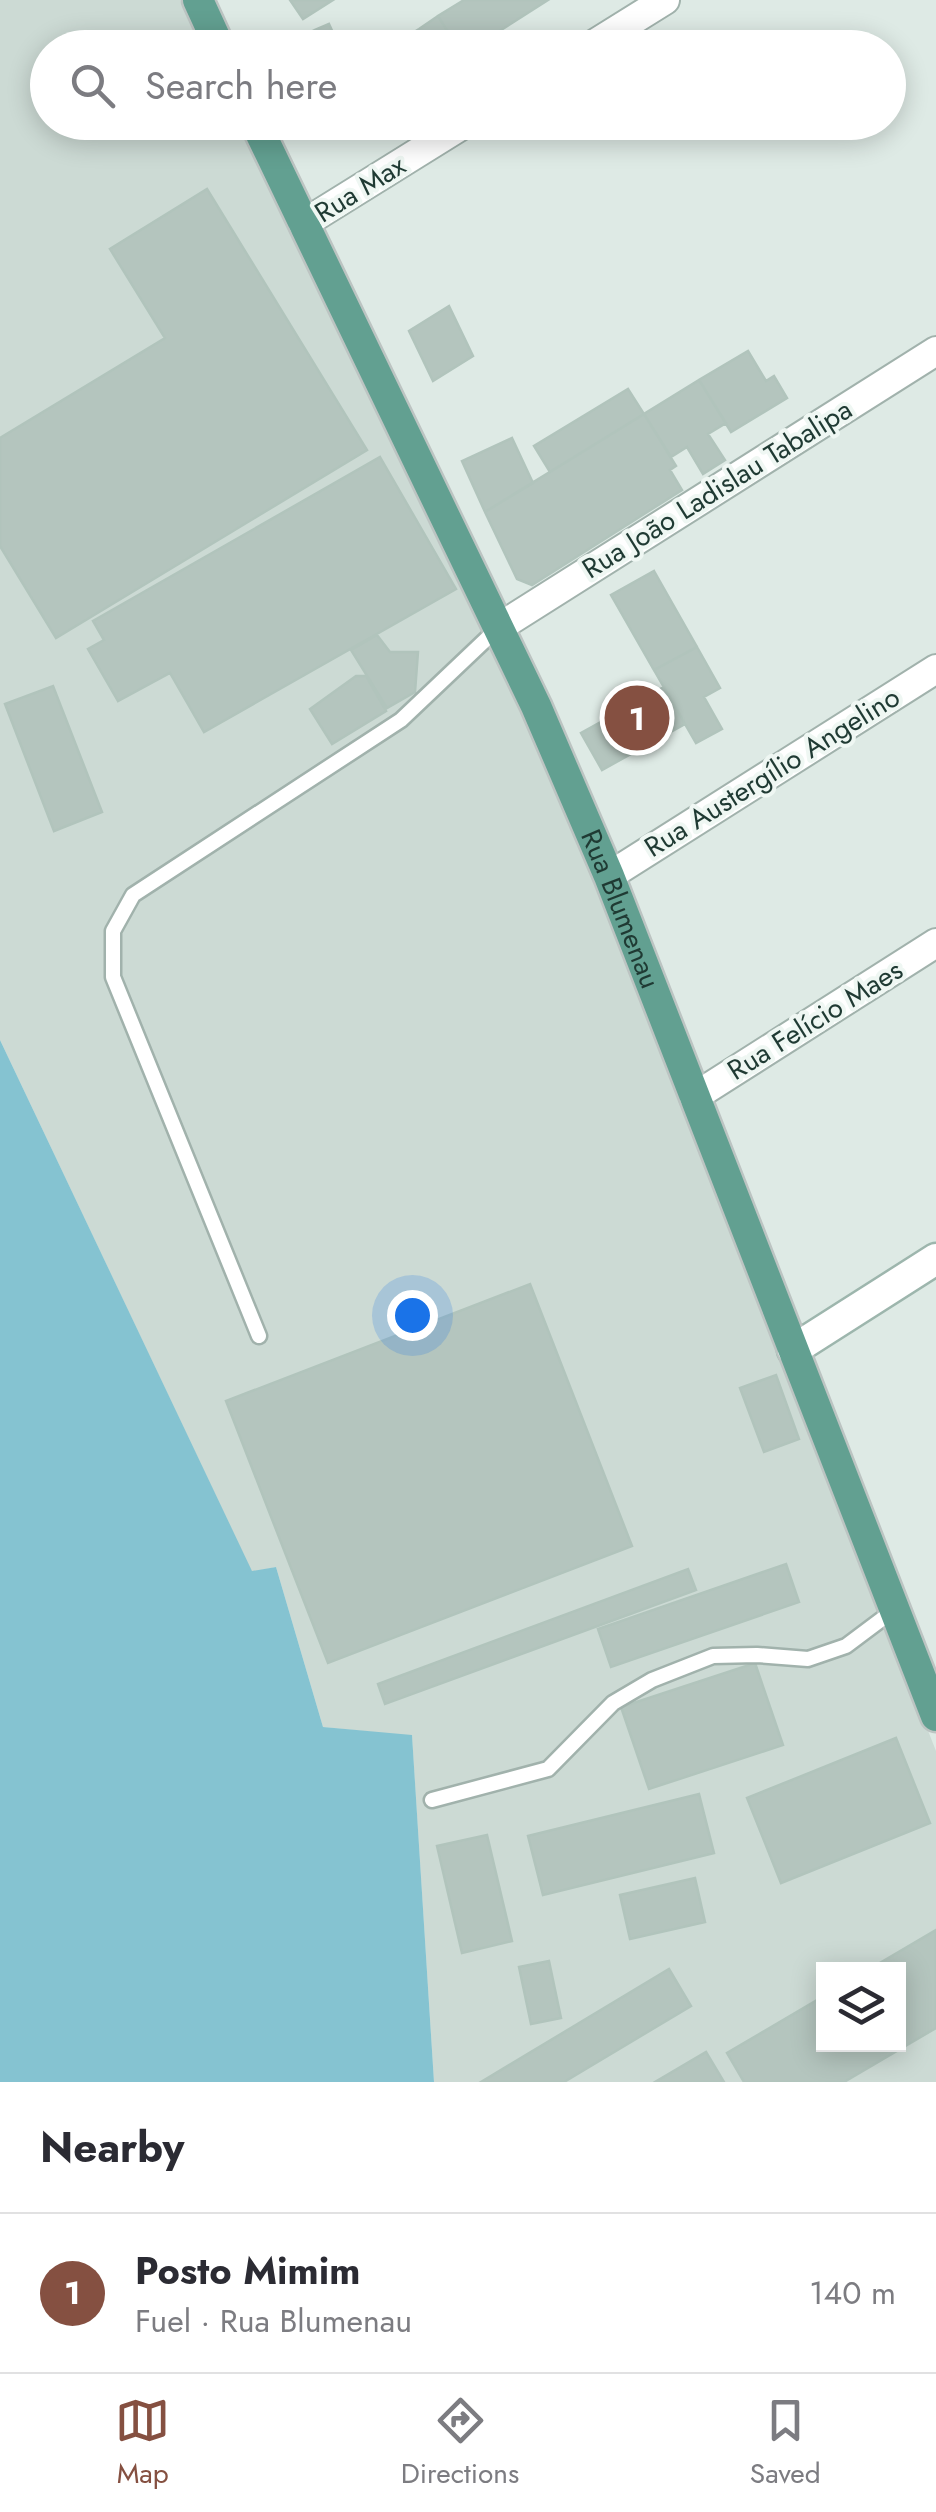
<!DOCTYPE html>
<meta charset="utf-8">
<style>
body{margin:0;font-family:Jost,sans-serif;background:#f7f7f7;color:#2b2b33}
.controls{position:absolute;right:30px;bottom:30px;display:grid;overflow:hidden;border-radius:0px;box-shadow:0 5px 25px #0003}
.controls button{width:90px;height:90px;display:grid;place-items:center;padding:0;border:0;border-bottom:2px solid #e1e1e2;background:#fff;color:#2b2b33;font:50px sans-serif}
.you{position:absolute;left:412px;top:1315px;width:35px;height:35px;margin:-25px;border:8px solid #fff;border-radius:50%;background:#1a73e8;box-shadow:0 0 0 15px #1a73e833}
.badge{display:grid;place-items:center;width:65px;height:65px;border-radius:50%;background:#855041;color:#fff;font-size:32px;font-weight:700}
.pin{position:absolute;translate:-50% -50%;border:5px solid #fff;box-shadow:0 2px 10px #0006}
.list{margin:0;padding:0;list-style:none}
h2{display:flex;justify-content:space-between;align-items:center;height:130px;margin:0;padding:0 40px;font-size:42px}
h2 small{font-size:32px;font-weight:400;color:#7c7c81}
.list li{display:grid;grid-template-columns:65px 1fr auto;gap:30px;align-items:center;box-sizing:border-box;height:160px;padding:0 40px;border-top:2px solid #e1e1e2}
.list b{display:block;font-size:38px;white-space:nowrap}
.list p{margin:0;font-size:32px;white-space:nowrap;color:#7c7c81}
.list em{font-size:32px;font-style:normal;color:#7c7c81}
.icon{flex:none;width:55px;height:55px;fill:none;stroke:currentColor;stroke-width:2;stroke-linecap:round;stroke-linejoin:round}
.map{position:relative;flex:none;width:936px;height:2082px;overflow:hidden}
.search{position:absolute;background:#fff;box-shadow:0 5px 25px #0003;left:30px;right:30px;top:30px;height:110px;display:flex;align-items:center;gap:25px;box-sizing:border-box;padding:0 35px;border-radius:55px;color:#7c7c81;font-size:38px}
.sheet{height:290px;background:#fff}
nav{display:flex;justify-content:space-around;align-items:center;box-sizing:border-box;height:140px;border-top:2px solid #e1e1e2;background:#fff;font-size:28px;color:#7c7c81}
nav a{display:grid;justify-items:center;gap:5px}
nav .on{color:#855041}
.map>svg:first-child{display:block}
.built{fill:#ccdad4;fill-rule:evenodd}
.water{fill:#85c3d1}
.building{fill:#b4c5be;stroke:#b1c4bc;stroke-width:2.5}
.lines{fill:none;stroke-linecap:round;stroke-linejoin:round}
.lane-casing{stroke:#a1b2ac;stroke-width:19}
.street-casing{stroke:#a1b2ac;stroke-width:32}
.secondary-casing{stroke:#9db6ad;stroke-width:35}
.primary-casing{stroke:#bcc4c2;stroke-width:35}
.lane{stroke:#fff;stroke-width:14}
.street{stroke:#fff;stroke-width:28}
.secondary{stroke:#fff;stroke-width:30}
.primary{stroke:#62a091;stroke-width:30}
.labels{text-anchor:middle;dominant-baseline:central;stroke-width:8;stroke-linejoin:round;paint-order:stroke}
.street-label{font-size:28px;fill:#1f3a33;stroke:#eff7f3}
</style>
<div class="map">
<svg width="936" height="2082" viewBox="0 0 936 2082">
<rect width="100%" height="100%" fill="#deeae5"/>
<path class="built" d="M0,0h180l23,47 -155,1v74l191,1 288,589 409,1039v331h-502l-22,-346 -89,-9 -47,-160 -24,5 -252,-532zM824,1970h74v74h-74z"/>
<path class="water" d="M0,1040l252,531 24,-4 47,160 89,8 22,347h-434z"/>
<path class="building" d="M290,0h43l-30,19z
M464,0h84l-75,48h-15l-20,-32z
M438,16l20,32h-70l31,-19z
M329,24l11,24h-62l37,-18z
M207,189l160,261 -311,188 -56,-92v-108l165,-100 -55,-89z
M449,306l24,50 -40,25 -24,-50z
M748,351l18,30 8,-5 13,22 -56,34 -32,-52z
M699,380l27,43 -18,11 17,26 -22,14 -16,-27 -16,10 -27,-43z
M628,389l16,25 -94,58 -16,-26z
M644,414l32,52 -6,4 12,20 -150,95 -15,-6 -32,-67z
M512,438l21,45 -48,29 -23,-51z
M380,457l76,132 -252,143 -34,-59 -52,28 -30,-52 16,-9 -11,-19z
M654,571l43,76 -43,23 -43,-75z
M377,635l13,17h28l-3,40 -28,16 -36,-58z
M697,647l23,41 -16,9 18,32 -26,14 -42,-73z
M356,676h10l20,35 -54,33 -22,-35z
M53,686l49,126 -48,19 -49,-127z
M664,687l21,37 -83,46 -21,-37z
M530,1284l102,262 -304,117 -102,-262z
M776,1375l23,64 -35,13 -24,-64z
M786,1564l13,38 -188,65 -13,-38z
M688,1569l8,21 -311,114 -7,-20z
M755,1663l28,82 -134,44 -28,-82z
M896,1738l34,85 -149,60 -34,-85z
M699,1794l15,59 -171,42 -15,-59z
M487,1835l25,106 -50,12 -25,-107z
M695,1878l10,44 -75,17 -10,-44z
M936,1930v98l-92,54h-100l-17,-29 97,-57v48h74v-74h-30z
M549,1961l12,57 -30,6 -12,-57z
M669,1969l22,37 -127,76h-83z
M706,2052l18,30h-69z"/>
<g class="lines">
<g class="lane-casing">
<path id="lane" d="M259,1336l-146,-359v-46l20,-36 268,-175 97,-92
M432,1800l116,-31 65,-66 39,-23 61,-24 44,-1 51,4 38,-13 48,-36"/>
</g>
<g class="street-casing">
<path id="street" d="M588,48l77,-48
M303,224l164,-102
M498,628l438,-277
M609,876l327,-207
M694,1097l242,-154"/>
</g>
<g class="secondary-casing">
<path id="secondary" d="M793,1350l143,-91"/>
</g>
<g class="primary-casing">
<g id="primary">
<path d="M198,0l22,48"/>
<path id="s1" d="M255,122l281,584 73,170 327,840"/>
</g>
</g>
<use href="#lane" class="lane"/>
<use href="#street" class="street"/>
<use href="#secondary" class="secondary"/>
<use href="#primary" class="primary"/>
</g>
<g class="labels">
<g class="street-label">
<text transform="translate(360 189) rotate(-32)">Rua Max</text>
<text transform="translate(717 489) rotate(-32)">Rua João Ladislau Tabalipa</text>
<text transform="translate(772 772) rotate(-32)">Rua Austergílio Angelino</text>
<text stroke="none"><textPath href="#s1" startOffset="868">Rua Blumenau</textPath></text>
<text transform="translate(815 1020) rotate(-32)">Rua Felício Maes</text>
</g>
</g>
</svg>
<div class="controls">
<button><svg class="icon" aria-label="layers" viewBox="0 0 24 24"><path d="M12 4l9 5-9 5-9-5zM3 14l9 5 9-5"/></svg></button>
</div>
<div class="you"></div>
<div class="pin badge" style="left:637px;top:718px">1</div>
<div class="search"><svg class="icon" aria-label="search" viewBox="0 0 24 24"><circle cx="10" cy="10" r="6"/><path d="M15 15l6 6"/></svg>Search here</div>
</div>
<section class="sheet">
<h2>Nearby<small></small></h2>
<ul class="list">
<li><span class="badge">1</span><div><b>Posto Mimim</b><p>Fuel · Rua Blumenau</p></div><em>140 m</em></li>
</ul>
</section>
<nav>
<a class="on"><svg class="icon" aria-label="map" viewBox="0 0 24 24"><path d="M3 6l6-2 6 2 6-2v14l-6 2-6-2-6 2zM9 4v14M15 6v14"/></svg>Map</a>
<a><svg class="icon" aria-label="directions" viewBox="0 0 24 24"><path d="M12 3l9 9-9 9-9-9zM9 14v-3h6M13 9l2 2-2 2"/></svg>Directions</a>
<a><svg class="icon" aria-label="saved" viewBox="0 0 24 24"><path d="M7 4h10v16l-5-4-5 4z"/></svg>Saved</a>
</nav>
